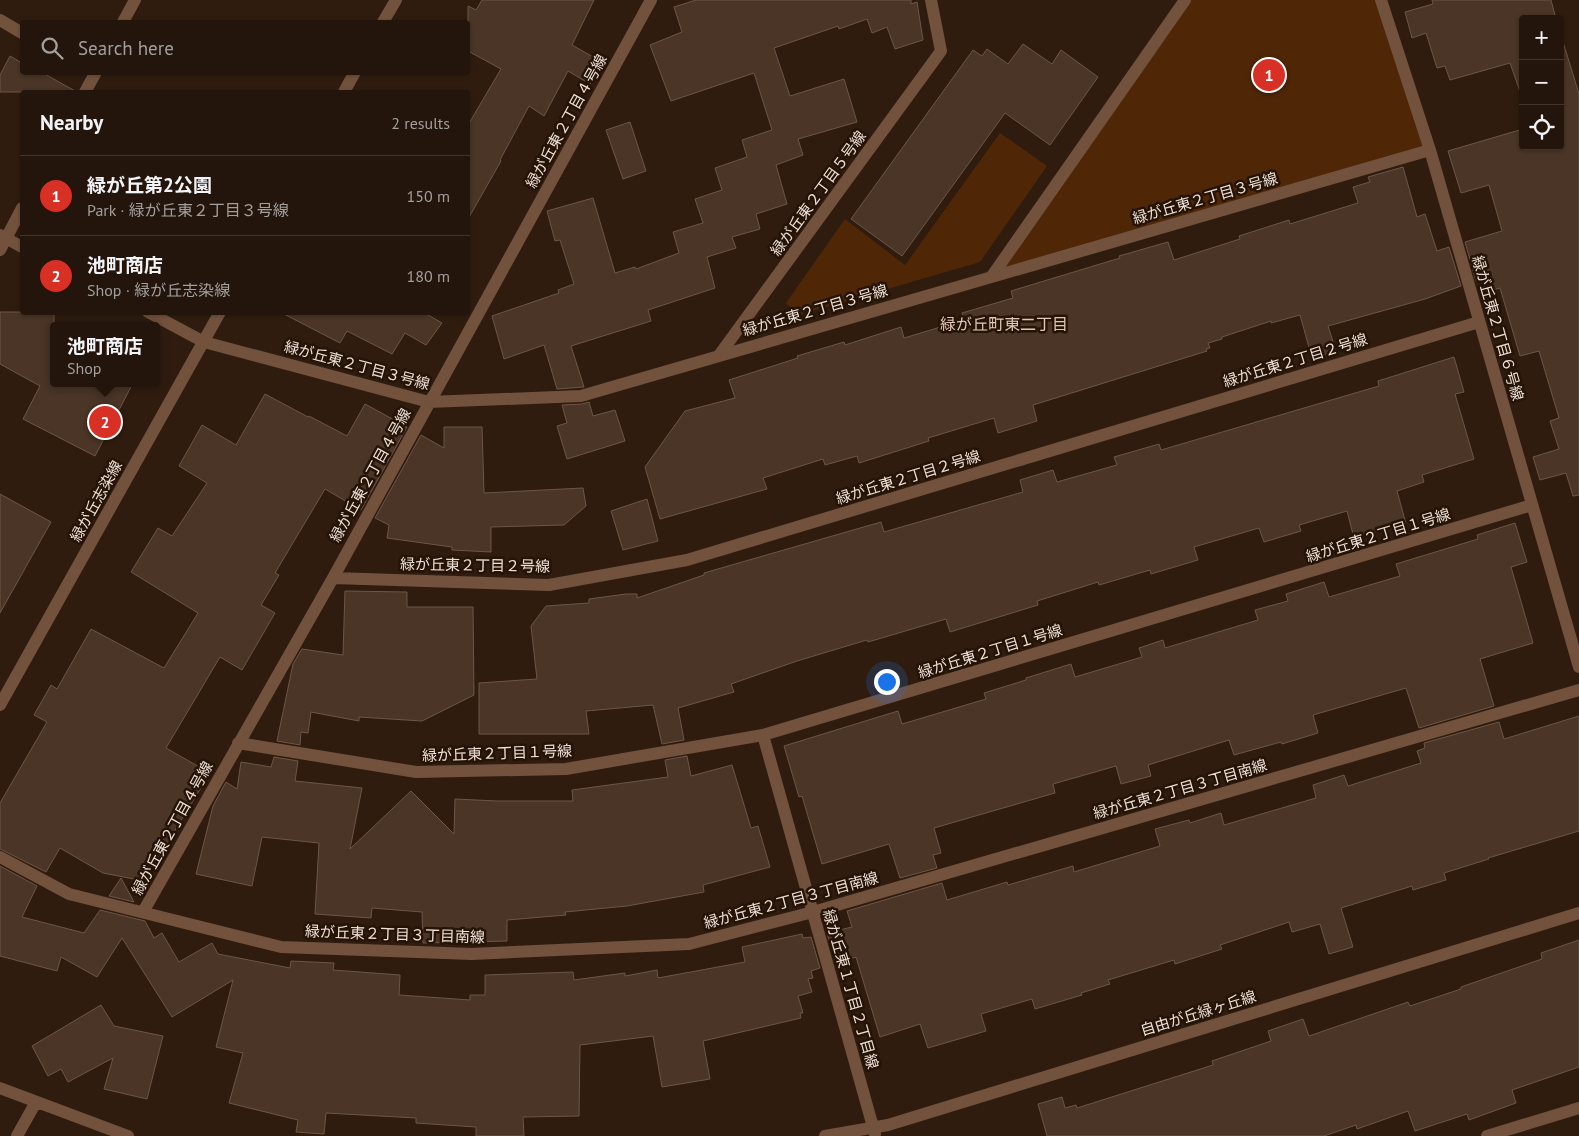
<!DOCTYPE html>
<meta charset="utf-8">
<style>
body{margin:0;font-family:"PT Sans","Noto Sans JP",sans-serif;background:#2b1e14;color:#f1f3f6}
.controls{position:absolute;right:15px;top:15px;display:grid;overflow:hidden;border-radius:5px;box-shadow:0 1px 4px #0004}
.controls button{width:45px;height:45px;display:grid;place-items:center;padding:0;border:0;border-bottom:1px solid #40342c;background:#23150b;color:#f1f3f6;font:25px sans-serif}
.you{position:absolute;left:886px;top:681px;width:18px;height:18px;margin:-12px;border:4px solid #fff;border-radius:50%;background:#1a73e8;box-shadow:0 0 0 8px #1a73e833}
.badge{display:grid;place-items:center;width:32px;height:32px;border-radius:50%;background:#d93025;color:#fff;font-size:16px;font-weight:700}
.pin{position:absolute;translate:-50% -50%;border:2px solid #fff;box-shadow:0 1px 5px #0006}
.popup{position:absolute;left:50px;top:322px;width:110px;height:65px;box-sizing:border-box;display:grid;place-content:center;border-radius:5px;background:#23150b;filter:drop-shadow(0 1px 4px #0005);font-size:16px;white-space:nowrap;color:#a39f9d}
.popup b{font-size:19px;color:#f1f3f6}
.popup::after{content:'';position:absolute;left:50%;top:100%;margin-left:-10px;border:10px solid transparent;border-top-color:#23150b}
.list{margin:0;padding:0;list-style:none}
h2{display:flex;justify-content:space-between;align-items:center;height:65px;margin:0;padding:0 20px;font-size:21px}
h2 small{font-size:16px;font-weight:400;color:#a39f9d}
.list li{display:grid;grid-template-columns:32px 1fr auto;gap:15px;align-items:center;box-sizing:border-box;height:80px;padding:0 20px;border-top:1px solid #40342c}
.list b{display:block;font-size:19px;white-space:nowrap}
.list p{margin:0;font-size:16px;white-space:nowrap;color:#a39f9d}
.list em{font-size:16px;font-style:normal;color:#a39f9d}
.icon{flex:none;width:28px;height:28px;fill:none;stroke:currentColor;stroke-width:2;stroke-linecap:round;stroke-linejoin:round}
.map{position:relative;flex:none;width:1579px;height:1136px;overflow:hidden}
.search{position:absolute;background:#23150b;box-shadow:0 1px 4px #0004;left:20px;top:20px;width:450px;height:55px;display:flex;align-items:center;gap:12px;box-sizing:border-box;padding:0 18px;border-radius:5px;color:#a39f9d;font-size:19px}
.panel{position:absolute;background:#23150b;box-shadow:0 1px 4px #0004;left:20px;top:90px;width:450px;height:225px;border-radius:5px}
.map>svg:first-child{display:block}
.green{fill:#4f2707}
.building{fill:#4a3527;stroke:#6d5647}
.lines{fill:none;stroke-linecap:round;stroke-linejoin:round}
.minor{stroke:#72523d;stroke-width:12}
.labels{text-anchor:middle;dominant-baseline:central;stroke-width:5;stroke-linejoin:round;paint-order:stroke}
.street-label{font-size:15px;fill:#eee0d7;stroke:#251306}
.neighbourhood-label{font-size:16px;fill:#e2c7b6;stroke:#251306}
</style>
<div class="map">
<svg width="1579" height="1136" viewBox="0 0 1579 1136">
<rect width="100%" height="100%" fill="#2f1c0f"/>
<path class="green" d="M1185,0h196l49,150 -438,126z
M1000,133l47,33 -67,96 -182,53 -12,-12 59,-84 60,46z"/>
<path class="building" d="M482,0h112l-22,45 30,17 -12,22 -22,-13 -24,45 -15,-10 -29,54 1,1 -33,58v-94l33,-56 -33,-18v-45l8,4z
M696,0h215v4l6,-2 6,38 -28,9 -8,-22 -15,6 -5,-14 -28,10 -1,-3 -64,22 16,48 54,-17 13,43 -59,17 5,16 -27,10 11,39 -31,10 4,15 -28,8 4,11 -29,9 8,31 -67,22 3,11 -80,25 13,41 -27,2 -13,-44 -40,14 -12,-43 67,-23 -1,-3 16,-6 -14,-44 -5,1 -8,-30 46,-13 22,75 20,-6 1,2 43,-16 -6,-21 30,-9 -8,-24 27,-9 -7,-22 32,-11 -5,-17 30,-10 -18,-57 -83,28 -21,-56 32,-13 -8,-25z
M1432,0h119l5,19h-33v81l-13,-37 -60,17 -5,-14 -8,2 -11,-35 -14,5 -7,-26 28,-8z
M1560,32l19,62v401l-6,1 -7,-23 -26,7 -7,-23 26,-8 -9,-28 9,-3 -20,-67 -19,5 -20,-68 -14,4 -4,-12 -6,1 -11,-39 37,-11 -13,-46 -28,8 -13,-42 75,-22v17h37z
M1023,44l29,20 9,-14 37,27 -48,68 -45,-32 -103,143 -51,-37 122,-169 9,6 5,-7 21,15z
M10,56l12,7v9h19l36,20h-77v-17z
M630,122l16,49 -23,8 -17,-49z
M1403,167l14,50 8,-3 12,37 12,-4 12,39 -36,13 -97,27 8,25 -24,7 -12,-43 -29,8v-2l-49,16v2l-14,4 2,5 -4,1 1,2 -174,54 4,16 -39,12 -4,-15 -66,20 1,3 -70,22 -2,-7 -32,9 -2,-6 -60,19 4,11 -107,30 -15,-52 40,-56 50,-13 -6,-18 69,-22 -1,-2 47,-14 1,3 56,-18 3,11 60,-18 -2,-7 51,-15 -2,-7 109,-33 -1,-2 49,-14 6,18 66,-21 -1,-3 50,-16 1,4 68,-21 -5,-16 17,-5 -2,-5z
M0,312h54v71h79l-38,73 -72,-37 17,-33 -40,-22z
M280,312h143l19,11 -16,22 -21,-12 -13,21 -45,-23 -7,12z
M1454,357l10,35 -9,2 19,65 -52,16 2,7 -27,9 9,33 -52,14 -7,-27 -48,14 2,6 -37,11 -5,-14 -65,19 4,13 -47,14 -1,-4 -51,15 -1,-3 -61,19 1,4 -88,27 -4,-13 -78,23 -1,-2 -70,21 -66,23 3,8 -56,16 6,32 -22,4 -9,-39 -67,6 3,23h-110v-51l58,-4 -6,-53 15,-20 43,-3v-4l37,-5h11v4l67,-23v-2l177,-51 3,10 139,-40 -3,-12 33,-10 4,12 60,-17 -3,-8 45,-13 2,6 218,-64 -1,-5z
M265,394l43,23 1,-1 38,20 18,-32 42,23 -46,83 -36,-21 -50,84 4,2 -18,30 14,8 -33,57 -22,-13 -54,91 44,25 -66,108 -41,-8 -43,-25 -14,24 -46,-23v-46l47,-81 -13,-7 17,-30 6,4 34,-60 73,39 34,-55 -67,-41 27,-44 14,8 35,-53 -28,-17 23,-41 34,20z
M589,402l4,14 22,-6 10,31 -58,18 -10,-33 10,-3 -5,-18 20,-1z
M444,427h38l2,66 99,-5 3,18 -22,19 -73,2v25l-39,-2v-3l-65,-9 2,-13 -14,-7 46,-83 23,13z
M0,494l51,28 -51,91z
M647,499l11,42 -35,9 -12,-39z
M1515,523l12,39 -16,5 22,76 -53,16 14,47 -75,22 -13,-40 -93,27 5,18 -36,11 -1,-2 -47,13 -5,-15 -81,25 3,11 -30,8 -5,-18 -63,18 2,9 -121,35 7,25 -8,2 4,13 -37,10 -11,-34 -67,20 -20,-68 -3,1 -15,-51 114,-35 4,13 84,-25 -2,-6 42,-13v-2l45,-14 4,13 67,-20 -3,-9 24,-8 2,8 93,-28 -3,-10 33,-9 -2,-7 38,-12 5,15 71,-21 -4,-12 82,-25 -1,-4z
M345,591l62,1v15h66l1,88 -52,26 -63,-4v4l-48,-9 -3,21 -7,-1 -1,13 -23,-4 16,-77 9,-15 41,6z
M1579,716v115l-91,27 1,1 -45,14 2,7 -33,10 -1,-4 -71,22 12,39 -24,7 -9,-30 -28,8 -3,-10 -69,23 2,4 -47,15 -1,-4 -66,20 2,4 -29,9 1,2 -47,14 -3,-10 -51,15 5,17 -58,17 -8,-24 -40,13 -24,-80 -20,6 -9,-30 25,-6 -5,-16 95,-28 5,17 60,-18 1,3 65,-19 1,6 86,-26 -5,-17 34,-9 1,3 31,-10 3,12 92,-27 -3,-13 31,-10 4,11 73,-23 -4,-12 8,-3 -1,-5 75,-21 5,17z
M687,756l4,20 41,-11 19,63 7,-2 12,41 -67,18 1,7 -77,14 -62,6 1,3 -59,5v21l-84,2 -1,-31 -50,-4 -1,10 -56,-4 4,-71 -57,-6 -10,49 -56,-12 17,-68 13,-24 11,7 4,-27 30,5 3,-10 24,4 -3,20 67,7 -12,61 61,-58 43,43 1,-35 42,2h76l-1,-11 96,-13 -3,-17z
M0,866l37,20 -15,31 62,16 16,-23 45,11 9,17 8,-5 17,29 33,-19 6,11 72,14 1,-7 43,2 -1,7 67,5 -1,20 71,5v-5h15v-20l88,-3 1,8 51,-7v3l32,-6 1,8 87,-16 -3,-15 60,-13 1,4 8,-1 9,31 -9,3 2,7 -5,1 4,13 -14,4 5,17h-3l1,5 -98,23 7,38 -48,8 -9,-51 -73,9 -1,71 -56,1 1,19h-48v-9l-60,-4v-5l-90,-5 -2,21 -28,-2 2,-12 -69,-17 14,-50 -27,-6 17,-67 -61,37 -50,-79 -25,39 -36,-20 -4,14 -57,-15z
M121,878l13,24 -25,-6z
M1579,940v127l-67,23 4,13 -47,17 -2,-6 -52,17 -7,-20 -51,18 -1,-4 -32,11h-277l-9,-32 24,-7 3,11 11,-3 1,3 136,-43 -1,-4 59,-20 -3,-10 35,-12 6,17 99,-34 2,4 51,-17v-2l81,-28 -1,-6z
M101,1005l13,21 49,10 -16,63 -43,-10 9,-31 -45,24 -7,-13 -13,7 -16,-30z"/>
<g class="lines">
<path class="minor" d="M1381,0l49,150 149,517
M0,20l22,13
M123,22l12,-22
M383,22l13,-22
M85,92l11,-20
M344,92l11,-20
M0,235l22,12
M0,250l22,-42
M992,276l193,-276
M148,312l56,30 225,60 152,-6 849,-246
M720,354l221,-303 -10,-51
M333,578l216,7 138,-25 792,-238
M0,705l220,-393
M763,735l112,399
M238,743l178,29 150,-3 197,-34 769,-230
M0,857l69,37 212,53 191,7 217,-10 124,-32 766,-222
M143,912l190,-334 318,-578
M0,1088l128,48
M17,1136l19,-34
M825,1136l63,-11 691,-212
M1487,1136l92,-28"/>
</g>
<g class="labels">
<g class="street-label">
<text transform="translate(566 121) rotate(-61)">緑が丘東２丁目４号線</text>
<text transform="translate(818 193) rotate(-54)">緑が丘東２丁目５号線</text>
<text transform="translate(1205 198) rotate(-16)">緑が丘東２丁目３号線</text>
<text transform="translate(815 310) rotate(-16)">緑が丘東２丁目３号線</text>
<text transform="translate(1498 328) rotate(74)">緑が丘東２丁目６号線</text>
<text transform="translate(1295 360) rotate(-17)">緑が丘東２丁目２号線</text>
<text transform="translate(357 365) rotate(15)">緑が丘東２丁目３号線</text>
<text transform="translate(370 475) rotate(-61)">緑が丘東２丁目４号線</text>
<text transform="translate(908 477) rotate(-17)">緑が丘東２丁目２号線</text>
<text transform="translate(96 501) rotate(-61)">緑が丘志染線</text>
<text transform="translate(1378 535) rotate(-17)">緑が丘東２丁目１号線</text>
<text transform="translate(475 565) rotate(1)">緑が丘東２丁目２号線</text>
<text transform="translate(990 651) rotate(-17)">緑が丘東２丁目１号線</text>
<text transform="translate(497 753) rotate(-2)">緑が丘東２丁目１号線</text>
<text transform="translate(1180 789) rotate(-16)">緑が丘東２丁目３丁目南線</text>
<text transform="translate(172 828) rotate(-61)">緑が丘東２丁目４号線</text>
<text transform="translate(791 900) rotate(-15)">緑が丘東２丁目３丁目南線</text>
<text transform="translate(395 934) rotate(2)">緑が丘東２丁目３丁目南線</text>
<text transform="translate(851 989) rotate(74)">緑が丘東１丁目２丁目線</text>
<text transform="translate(1198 1013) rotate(-17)">自由が丘緑ヶ丘線</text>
</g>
<g class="neighbourhood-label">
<text x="1004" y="324">緑が丘町東二丁目</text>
</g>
</g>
</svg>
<div class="controls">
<button>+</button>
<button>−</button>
<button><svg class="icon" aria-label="locate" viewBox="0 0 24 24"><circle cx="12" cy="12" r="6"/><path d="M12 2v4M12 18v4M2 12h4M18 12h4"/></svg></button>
</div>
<div class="you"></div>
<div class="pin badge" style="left:1269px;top:75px">1</div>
<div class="pin badge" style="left:105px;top:422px">2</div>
<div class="popup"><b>池町商店</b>Shop</div>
<div class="search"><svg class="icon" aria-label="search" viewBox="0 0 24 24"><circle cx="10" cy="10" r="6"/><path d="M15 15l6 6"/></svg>Search here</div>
<section class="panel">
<h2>Nearby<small>2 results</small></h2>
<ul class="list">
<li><span class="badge">1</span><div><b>緑が丘第2公園</b><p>Park · 緑が丘東２丁目３号線</p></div><em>150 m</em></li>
<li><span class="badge">2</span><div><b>池町商店</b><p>Shop · 緑が丘志染線</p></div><em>180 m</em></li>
</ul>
</section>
</div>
